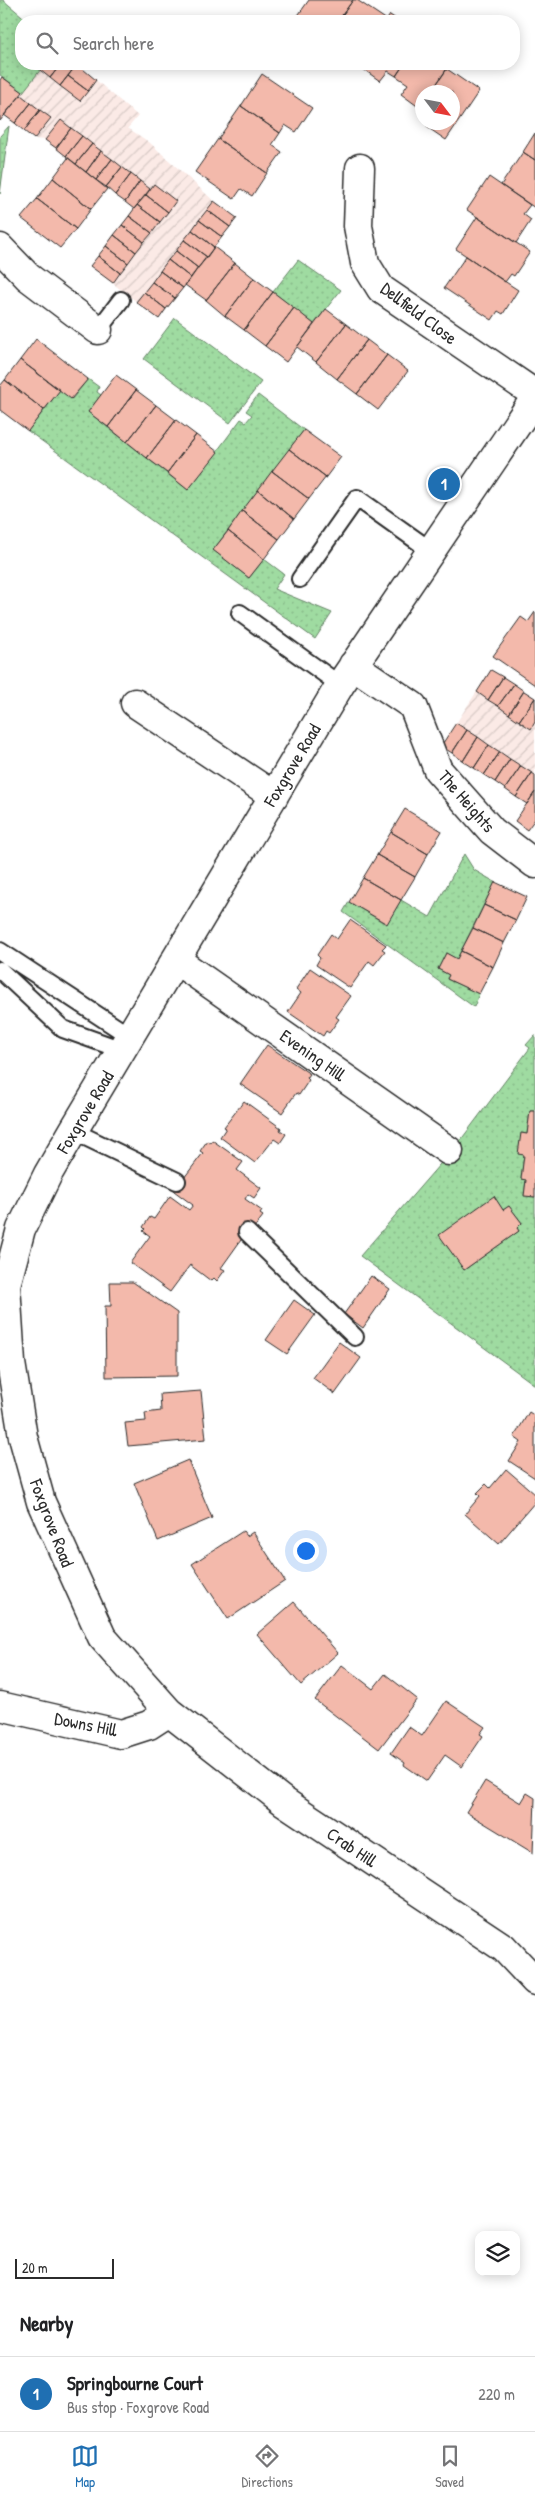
<!DOCTYPE html>
<meta charset="utf-8">
<style>
body{margin:0;font-family:"Patrick Hand",sans-serif;background:#f2f2f2;color:#202124}
.controls{position:absolute;right:15px;bottom:15px;display:grid;overflow:hidden;border-radius:10px;box-shadow:0 2px 12px #0003}
.controls button{width:45px;height:45px;display:grid;place-items:center;padding:0;border:0;border-bottom:1px solid #e0e0e0;background:#fff;color:#202124;font:25px sans-serif}
.compass{position:absolute;left:415px;top:85px;width:45px;height:45px;border-radius:50%;background:#fff;box-shadow:0 2px 12px #0003;rotate:122deg}
.scale{position:absolute;left:15px;bottom:12px;width:99px;box-sizing:border-box;padding-left:5px;border:2px solid #2b2b2b;border-top:0;font-size:14px;line-height:18px;white-space:nowrap;color:#2b2b2b;-webkit-text-stroke:4px #fff;paint-order:stroke}
.you{position:absolute;left:305px;top:1550px;width:18px;height:18px;margin:-12px;border:4px solid #fff;border-radius:50%;background:#1a73e8;box-shadow:0 0 0 8px #1a73e833}
.badge{display:grid;place-items:center;width:32px;height:32px;border-radius:50%;background:#1f6fb2;color:#fff;font-size:16px;font-weight:700}
.pin{position:absolute;translate:-50% -50%;border:2px solid #fff;box-shadow:0 1px 5px #0006}
.list{margin:0;padding:0;list-style:none}
h2{display:flex;justify-content:space-between;align-items:center;height:65px;margin:0;padding:0 20px;font-size:21px}
h2 small{font-size:16px;font-weight:400;color:#757577}
.list li{display:grid;grid-template-columns:32px 1fr auto;gap:15px;align-items:center;box-sizing:border-box;height:75px;padding:0 20px;border-top:1px solid #e0e0e0}
.list b{display:block;font-size:19px;white-space:nowrap}
.list p{margin:0;font-size:16px;white-space:nowrap;color:#757577}
.list em{font-size:16px;font-style:normal;color:#757577}
.icon{flex:none;width:28px;height:28px;fill:none;stroke:currentColor;stroke-width:2;stroke-linecap:round;stroke-linejoin:round}
.map{position:relative;flex:none;width:535px;height:2291px;overflow:hidden}
.search{position:absolute;background:#fff;box-shadow:0 2px 12px #0003;left:15px;right:15px;top:15px;height:55px;display:flex;align-items:center;gap:12px;box-sizing:border-box;padding:0 18px;border-radius:20px;color:#757577;font-size:19px}
.sheet{height:140px;background:#fff}
nav{display:flex;justify-content:space-around;align-items:center;box-sizing:border-box;height:70px;border-top:1px solid #e0e0e0;background:#fff;font-size:14px;color:#757577}
nav a{display:grid;justify-items:center;gap:2px}
nav .on{color:#1f6fb2}
.map>svg:first-child{display:block}
.industrial{fill:url(#industrial-furrows)}
.grass{fill:url(#grass-dots);stroke:#658366;fill-rule:evenodd}
.building{fill:#f3b9ab;stroke:#2b2b2b}
.lines{fill:none;stroke-linecap:round;stroke-linejoin:round}
.lane-casing{stroke:#2b2b2b;stroke-width:20}
.street-casing{stroke:#2b2b2b;stroke-width:31}
.lane{stroke:#fff;stroke-width:16}
.street{stroke:#fff;stroke-width:28}
.labels{text-anchor:middle;dominant-baseline:central;stroke-width:4;stroke-linejoin:round;paint-order:stroke}
.street-label{font-size:18px;fill:#2b2b2b;stroke:#fff}
</style>
<div class="map">
<svg width="535" height="2291" viewBox="0 0 535 2291">
<defs>
<pattern id="industrial-furrows" width="10" height="10" patternUnits="userSpaceOnUse" patternTransform="scale(1.25)"><rect width="10" height="10" fill="#fbeae6"/><path d="M-1 1l2-2M0 10L10 0M9 11l2-2" fill="none" stroke="#d7c9c5"/></pattern>
<pattern id="grass-dots" width="8" height="8" patternUnits="userSpaceOnUse" patternTransform="scale(1.25)"><rect width="8" height="8" fill="#9fdba1"/><path d="M2 2h.1M6 6h.1" fill="none" stroke="#89bc8b" stroke-width="1.8" stroke-linecap="round"/></pattern>
</defs>
<rect width="100%" height="100%" fill="#fff"/>
<filter id="ink" filterUnits="userSpaceOnUse"><feTurbulence type="fractalNoise" baseFrequency=".02" numOctaves="2"/><feDisplacementMap in="SourceGraphic" scale="10" xChannelSelector="R" yChannelSelector="G"/><feConvolveMatrix kernelMatrix="1 2 1 2 8 2 1 2 1" color-interpolation-filters="sRGB"/></filter>
<g filter="url(#ink)">
<path class="industrial" d="M45,64h32l61,52 -10,12 21,14 65,59 23,17 -78,101 -69,-53 44,-57 -89,-69 -11,-1 -30,-24z
M491,670l44,28v94l-8,12 -86,-58z"/>
<path class="grass" d="M0,0h3l25,21h-7v43h24l-22,28 -23,-17z
M9,126l-9,68v-58z
M298,260l43,30 -27,34 -41,-32z
M175,318l86,64 -31,41 -86,-64z
M88,379l11,8 -2,5 4,3 -13,17 100,78 53,-71 5,3 6,-7 -6,-4 12,-16 46,35 -91,120 36,28 15,-19 20,15 -10,15 58,24 -17,26 -287,-208 32,-41 12,9z
M464,854l10,16 21,12 -38,77 -11,-6 -8,16 11,6 -2,4 32,15 -5,13 -131,-95 6,-10 37,22 15,-24 29,17z
M535,1035v76h-5l-3,23h-6l3,21 -3,24 5,1 -2,15 11,2v188l-175,-129 100,-115 70,-93 -4,-3zM494,1197l9,13 6,-4 13,17 -5,5 2,3 -55,39 -24,-35z"/>
<path class="building" d="M309,0h44l-15,21h-44z
M353,0h4l30,20 -49,1z
M390,15l9,6h-13z
M45,64h16l-11,14 -10,-8z
M61,64h16l-17,22 -10,-8z
M77,64l19,16 -8,11 -20,-15z
M345,64h12l-4,5z
M356,64h48l-8,12 -8,-5 -8,10z
M404,64h46l-19,28h-9v12l-2,4 -19,-14 7,-10 -12,-8z
M447,69l32,22 -33,49 -19,-13 3,-5h22v-30h-21z
M262,74l50,34 -16,24 -11,-7 -5,8 -39,-27z
M68,76l20,15 -8,10 -20,-15z
M2,77l21,15 -23,29v-41z
M21,95l10,8 -16,20 -11,-8z
M31,103l9,7 -16,21 -9,-8z
M241,106l39,27 -8,12 10,7 -15,21 -49,-34z
M40,110l11,8 -17,21 -10,-8z
M61,120l10,8 -15,20 -11,-8z
M71,128l11,8 -16,20 -10,-8z
M535,133v27l-12,-8z
M82,136l10,8 -16,20 -10,-8z
M218,139l49,34 -15,23 -11,-7 -7,10 -39,-27z
M92,144l9,7 -15,21 -10,-8z
M101,151l11,8 -16,21 -10,-8z
M523,152l12,8v48l-34,-23z
M68,158l39,31 -16,20 -38,-31z
M112,159l10,8 -16,20 -10,-7z
M122,167l9,7 -16,21 -9,-8z
M131,174l9,7 -15,21 -10,-7z
M489,177l41,28 -7,9 8,6 -15,23 -49,-33z
M53,178l38,31 -15,20 -39,-30z
M140,181l10,8 -16,20 -9,-7z
M154,184l22,17 -8,11 -22,-17z
M146,195l22,17 -8,10 -23,-17z
M37,199l39,30 -16,19 -39,-30z
M214,201l23,17 -7,9 -23,-17z
M137,205l23,17 -8,11 -23,-17z
M207,210l23,17 -8,10 -23,-17z
M129,216l23,17 -8,9 -22,-17z
M477,217l53,35 -16,24 -3,-2 -6,8 -49,-33z
M199,220l23,17 -8,10 -22,-17z
M122,225l22,17 -8,10 -22,-17z
M192,230l22,17 -7,10 -23,-17z
M114,235l22,17 -8,11 -22,-17z
M184,240l23,17 -9,11 -22,-17z
M106,246l22,17 -8,10 -22,-17z
M214,247l21,16 -29,37 -21,-15z
M176,251l22,17 -7,10 -23,-18z
M98,256l22,17 -7,10 -23,-17z
M466,256l52,34 -15,24 -5,-3 -6,9 -48,-32z
M168,260l23,18 -8,10 -23,-17z
M235,263l19,15 -29,38 -19,-16z
M160,271l23,17 -8,10 -23,-16z
M254,278l19,14 -29,38 -19,-14z
M152,282l23,16 -9,11 -22,-17z
M144,292l22,17 -7,10 -23,-17z
M273,292l21,16 -29,38 -21,-16z
M294,308l20,16 -28,38 -21,-16z
M326,309l20,15 -30,38 -19,-15z
M346,324l21,16 -30,39 -21,-17z
M36,339l52,40 -17,20 -51,-39z
M367,340l20,15 -30,39 -20,-15z
M387,355l21,16 -30,39 -21,-16z
M20,360l40,30 -16,20 -39,-30z
M116,375l20,15 -28,37 -20,-15z
M5,380l39,30 -16,21 -28,-21v-24z
M136,390l20,15 -29,37 -19,-15z
M156,405l20,15 -29,38 -20,-16z
M176,420l20,15 -29,38 -20,-15z
M304,430l37,27 -15,20 -37,-28z
M196,435l22,17 -30,38 -21,-17z
M289,449l37,28 -17,22 -37,-28z
M272,471l37,28 -15,20 -36,-29z
M258,490l36,29 -15,20 -37,-28z
M242,511l37,28 -15,20 -36,-28z
M228,531l36,28 -15,19 -36,-28z
M535,612v73l-42,-29 28,-39 7,5z
M491,670l12,7 -15,23 -11,-8z
M503,677l11,7 -16,22 -10,-6z
M514,684l10,7 -15,23 -11,-8z
M524,691l11,7 -16,23 -10,-7z
M535,698v24l-4,7 -12,-8z
M456,723l11,7 -15,23 -11,-7z
M467,730l11,7 -15,24 -11,-8z
M478,737l11,8 -15,23 -11,-7z
M489,745l11,7 -16,23 -10,-7z
M500,752l10,7 -15,23 -11,-7z
M510,759l11,7 -16,23 -10,-7z
M521,766l11,7 -16,24 -11,-8z
M532,773l3,2v17l-8,12 -11,-7z
M535,792v27l-8,11 -12,-9z
M405,809l37,22 -14,23 -37,-22z
M391,832l37,22 -13,23 -38,-22z
M377,855l38,22 -14,23 -38,-22z
M363,878l38,22 -14,24 -38,-22z
M495,882l32,15 -11,23 -32,-15z
M484,905l32,15 -12,23 -31,-15z
M350,920l36,25 -4,4 3,2 -11,14 -5,-4 -19,27 -34,-23 4,-7 -3,-3 14,-21 6,5z
M473,928l31,15 -11,24 -32,-16z
M461,951l32,16 -14,27 -32,-15 2,-4 -11,-6 8,-16 11,6z
M310,968l41,28 -15,21 3,2 -10,14 -3,-2 -3,5 -35,-24 13,-19 -5,-4z
M267,1045l43,29 -3,4 2,2 -10,15 -3,-2 -14,20 -42,-29z
M244,1101l37,27 -1,2 6,4 -6,9 -6,-4 -19,24 -35,-26 6,-9 -2,-1z
M530,1111h5v86l-11,-1 2,-16 -5,-1 3,-24 -6,-1 3,-21 6,1z
M212,1140l31,22 -6,8 24,18 -7,10 -6,-4 -3,5 17,12 -2,3 3,2 -9,12 -3,-2 -30,42 4,2 -8,11 -3,-3 -3,3 -21,-16 -20,27 -40,-29 20,-27 -7,-5 2,-2 -2,-2 7,-10 4,2 16,-23 19,14 4,-5 -19,-14 29,-38 -3,-2 7,-10 3,2z
M494,1196l9,14 6,-4 13,17 -5,5 2,3 -55,39 -25,-35z
M371,1276l19,13 -27,39 -19,-14z
M110,1282h23l44,31v63l-71,1 -1,-71h6z
M294,1300l21,15 -28,39 -21,-14z
M339,1342l22,16 -26,36 -22,-16z
M201,1391l5,48 -78,7 -3,-23 21,-2 -1,-8 16,-2 -1,-17z
M529,1412l6,4v62l-26,-17 12,-19 -7,-5z
M188,1460l24,58 -54,23 -24,-58z
M506,1469l29,25v8l-36,42 -34,-30 15,-18 -3,-3 9,-9 4,4z
M243,1531l4,5 6,-4 32,49 -57,38 -36,-55z
M294,1602l44,51 -37,32 -44,-51z
M342,1665l31,24 12,-15 32,25 -38,50 -64,-49z
M446,1701l39,26 -5,7 3,2 -21,31 -17,-12 -18,26 -23,-16 1,-2 -14,-10 18,-26 13,9z
M485,1781l36,22 6,-10 8,5 -2,55 -67,-41z"/>
<g class="lines">
<g class="lane-casing">
<path id="lane" d="M98,330l23,-30
M300,579l57,-81 73,52
M240,613l100,72
M0,951l131,86
M0,970l63,59 59,21
M73,1131l104,50
M247,1232l108,105"/>
</g>
<g class="street-casing">
<path id="street" d="M360,168l-2,58 7,37 16,26 154,105
M0,248l28,29 70,53
M535,398l-195,287 -267,446 -25,43 -27,55 -15,56 5,78 12,74 18,65 61,135 67,75 114,89 221,147 31,33
M353,665l60,41 25,64 54,61 43,33
M135,703l139,93
M176,960l273,191
M0,1706l121,28 28,-9 20,-13"/>
</g>
<use href="#lane" class="lane"/>
<use href="#street" class="street"/>
</g>
</g>
<g class="labels">
<g class="street-label">
<text transform="translate(419 313) rotate(37)">Dellfield Close</text>
<text transform="translate(292 765) rotate(-59)">Foxgrove Road</text>
<text transform="translate(467 801) rotate(49)">The Heights</text>
<text transform="translate(313 1055) rotate(35)">Evening Hill</text>
<text transform="translate(85 1112) rotate(-59)">Foxgrove Road</text>
<text transform="translate(52 1523) rotate(69)">Foxgrove Road</text>
<text transform="translate(86 1724) rotate(11)">Downs Hill</text>
<text transform="translate(352 1847) rotate(34)">Crab Hill</text>
</g>
</g>
</svg>
<div class="controls">
<button><svg class="icon" aria-label="layers" viewBox="0 0 24 24"><path d="M12 4l9 5-9 5-9-5zM3 14l9 5 9-5"/></svg></button>
</div>
<svg class="compass" viewBox="-18 -18 36 36"><path d="M0-13l5 13h-10z" fill="#e53935"/><path d="M0 13l5-13h-10z" fill="#757577"/></svg>
<div class="scale">20 m</div>
<div class="you"></div>
<div class="pin badge" style="left:444px;top:484px">1</div>
<div class="search"><svg class="icon" aria-label="search" viewBox="0 0 24 24"><circle cx="10" cy="10" r="6"/><path d="M15 15l6 6"/></svg>Search here</div>
</div>
<section class="sheet">
<h2>Nearby<small></small></h2>
<ul class="list">
<li><span class="badge">1</span><div><b>Springbourne Court</b><p>Bus stop · Foxgrove Road</p></div><em>220 m</em></li>
</ul>
</section>
<nav>
<a class="on"><svg class="icon" aria-label="map" viewBox="0 0 24 24"><path d="M3 6l6-2 6 2 6-2v14l-6 2-6-2-6 2zM9 4v14M15 6v14"/></svg>Map</a>
<a><svg class="icon" aria-label="directions" viewBox="0 0 24 24"><path d="M12 3l9 9-9 9-9-9zM9 14v-3h6M13 9l2 2-2 2"/></svg>Directions</a>
<a><svg class="icon" aria-label="saved" viewBox="0 0 24 24"><path d="M7 4h10v16l-5-4-5 4z"/></svg>Saved</a>
</nav>
